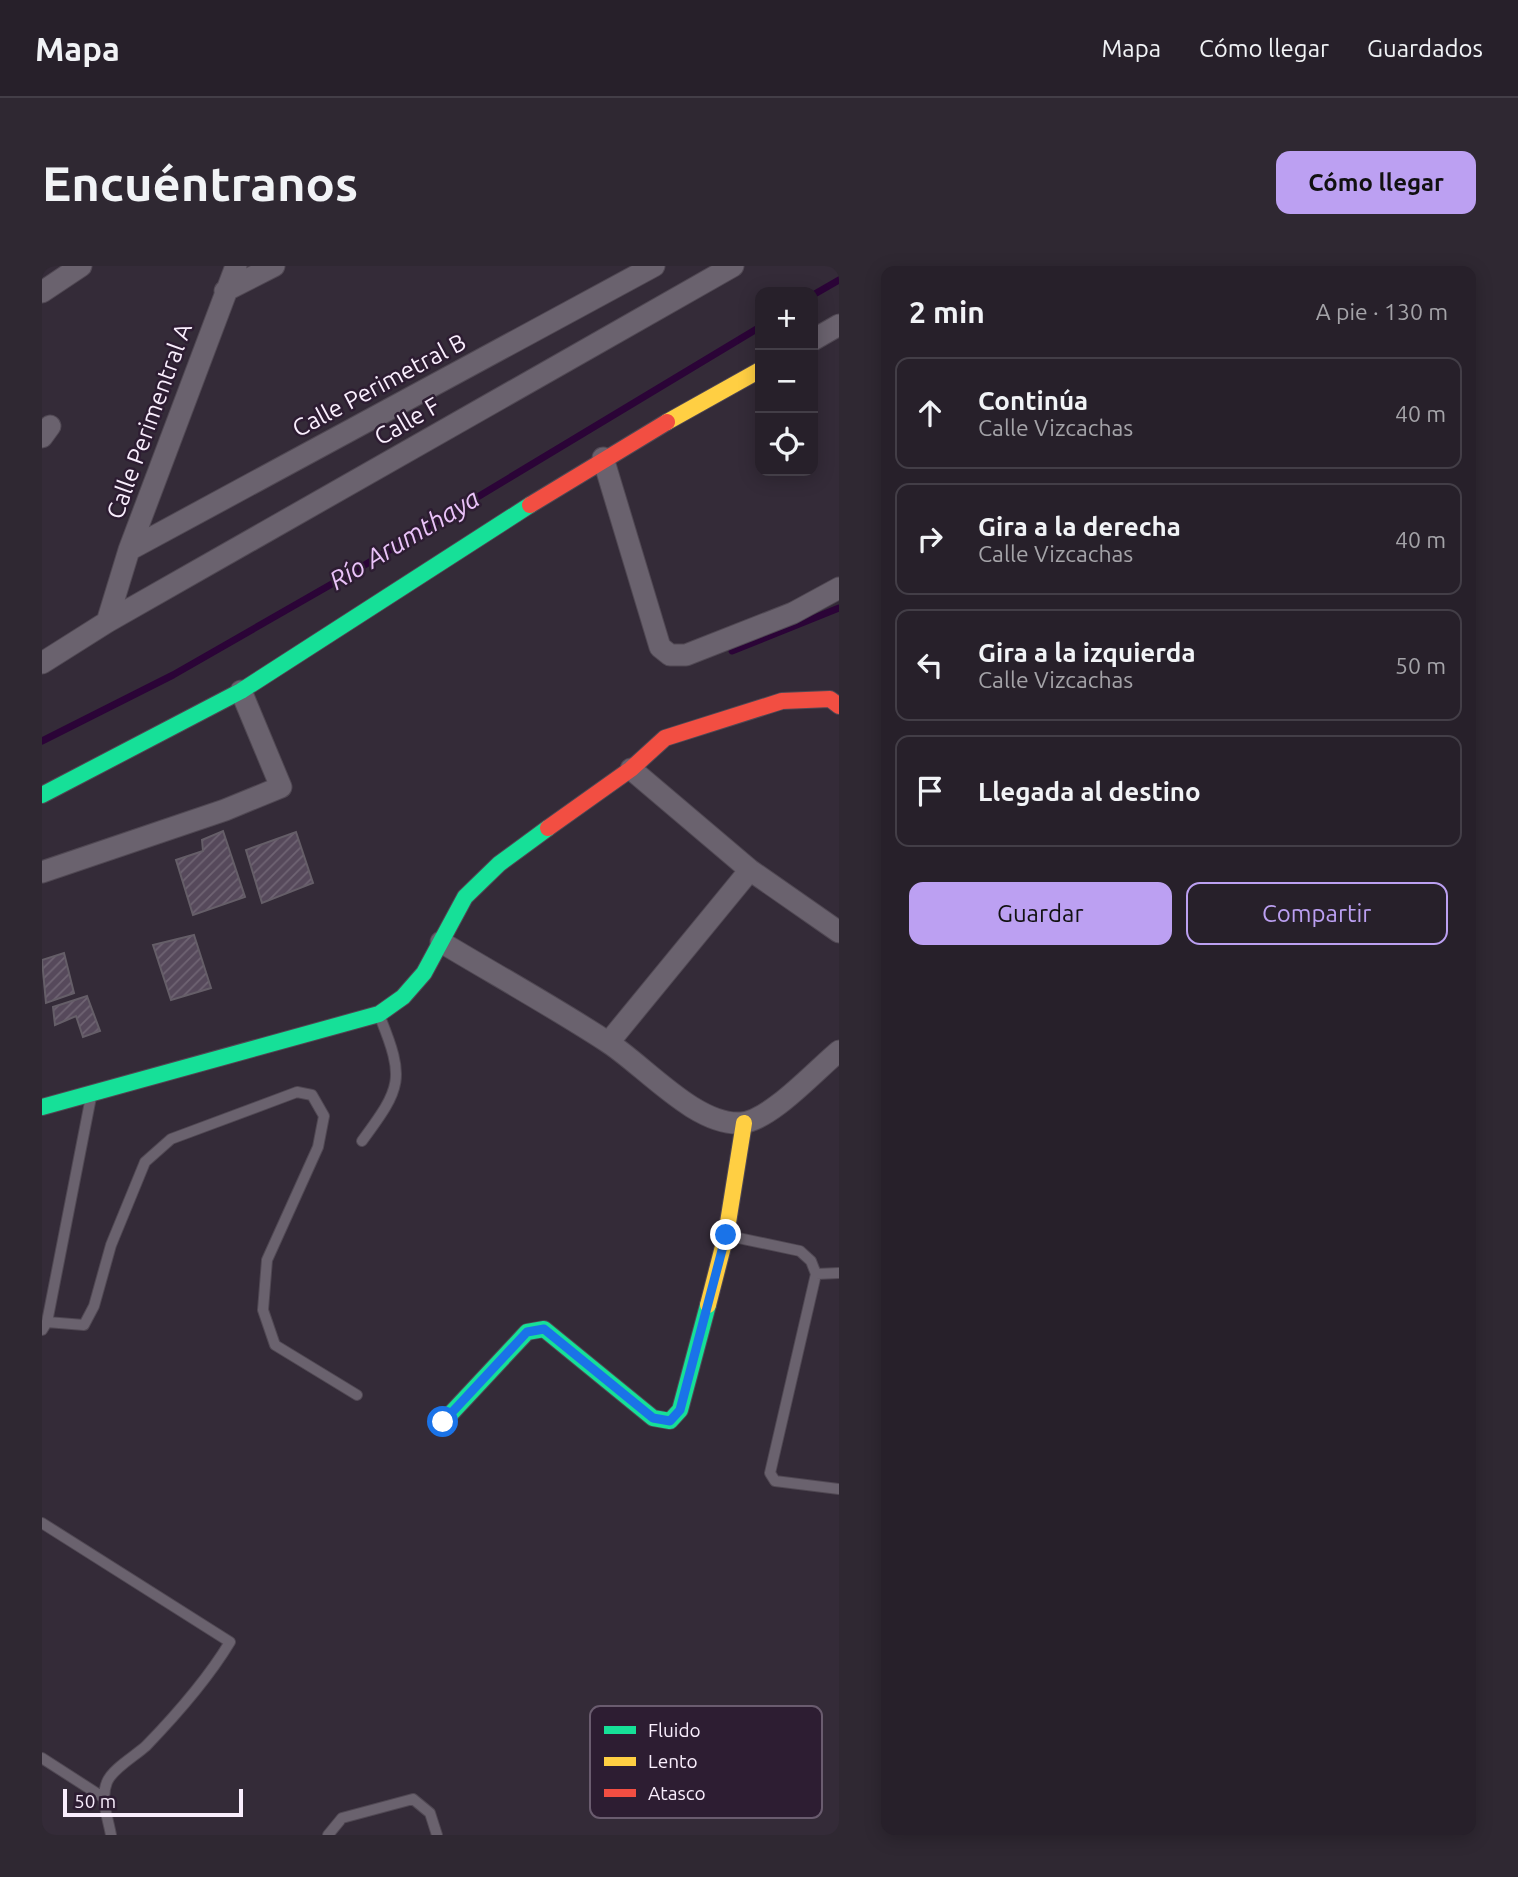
<!DOCTYPE html>
<html lang="es">
<meta charset="utf-8">
<style>
body{margin:0;font-family:Ubuntu,sans-serif;background:#2f2832;color:#f1f3f6}
.controls{position:absolute;right:21px;top:21px;display:grid;overflow:hidden;border-radius:14px;box-shadow:0 4px 18px #0003}
.controls button{width:63px;height:63px;display:grid;place-items:center;padding:0;border:0;border-bottom:2px solid #433e47;background:#27202a;color:#f1f3f6;font:35px sans-serif}
.scale{position:absolute;left:21px;bottom:18px;width:180px;box-sizing:border-box;padding-left:7px;border:4px solid #f9eefd;border-top:0;font-size:19px;line-height:24px;white-space:nowrap;color:#f9eefd;-webkit-text-stroke:5px #2d1d32;paint-order:stroke}
.stop{position:absolute;width:21px;height:21px;margin:-16px;border:5px solid #1a73e8;border-radius:50%;background:#fff}
.stop.end{background:#1a73e8;border-color:#fff;box-shadow:0 2px 7px #0008}
.list{margin:0;padding:0;list-style:none}
h2{display:flex;justify-content:space-between;align-items:center;height:91px;margin:0;padding:0 28px;font-size:30px}
h2 small{font-size:23px;font-weight:400;color:#a4a3a8}
.list li{display:grid;grid-template-columns:46px 1fr auto;gap:21px;align-items:center;box-sizing:border-box;height:112px;margin:0 14px 14px;padding:0 14px;border:2px solid #433e47;border-radius:14px}
.list b{display:block;font-size:26px;white-space:nowrap}
.list p{margin:0;font-size:23px;white-space:nowrap;color:#a4a3a8}
.list em{font-size:23px;font-style:normal;color:#a4a3a8}
.actions{display:flex;gap:14px;padding:21px 28px}
.actions a{flex:1;padding:16px 0;border:2px solid #bca0f2;border-radius:14px;text-align:center;font-size:24px;color:#bca0f2}
.actions .main{background:#bca0f2;color:#111}
.icon{flex:none;width:38px;height:38px;fill:none;stroke:currentColor;stroke-width:2;stroke-linecap:round;stroke-linejoin:round}
.map{position:relative;flex:none;width:797px;height:1569px;overflow:hidden;border-radius:14px}
header{display:flex;align-items:center;gap:42px;box-sizing:border-box;height:98px;padding:0 35px;background:#27202a;border-bottom:2px solid #433e47}
header strong{font-size:33px}
nav{display:flex;gap:38px;margin-inline-start:auto;font-size:24px}
.intro{display:flex;align-items:center;justify-content:space-between;box-sizing:border-box;height:168px;padding:0 42px}
h1{margin:0;font-size:49px}
.button{padding:18px 32px;border-radius:14px;background:#bca0f2;color:#111;font-size:24px;font-weight:700}
main{display:flex;gap:42px;padding:0 42px}
aside{flex:1;background:#27202a;border-radius:14px;box-shadow:0 4px 18px #0003}
.map>svg:first-child{display:block}
.lines{fill:none;stroke-linecap:round;stroke-linejoin:round}
.stream{stroke:#2b0437;stroke-width:7}
.building{fill:url(#building-hatch);stroke:#655e68;stroke-width:2}
.lane-casing{stroke:#504853;stroke-width:12}
.street-casing{stroke:#504853;stroke-width:23}
.fast-casing{stroke:#504853;stroke-width:18}
.slow-casing{stroke:#504853;stroke-width:18}
.jam-casing{stroke:#504853;stroke-width:18}
.lane{stroke:#6a626e;stroke-width:10}
.street{stroke:#6a626e;stroke-width:21}
.fast{stroke:#16e098;stroke-width:16}
.slow{stroke:#ffcf43;stroke-width:16}
.jam{stroke:#f24e42;stroke-width:16}
.route{stroke:#1a73e8;stroke-width:9}
.labels{text-anchor:middle;dominant-baseline:central;stroke-width:5;stroke-linejoin:round;paint-order:stroke}
.street-label{font-size:24px;fill:#f9eefd;stroke:#2d1d32}
.water-label{font-size:26px;font-style:italic;fill:#eac3f9;stroke:#2d1d32}
.key{fill:#2d1d32;stroke:#6a5c6f;stroke-width:2}
.key-label{font-size:19px;fill:#f9eefd}
</style>
<header>
<strong>Mapa</strong>
<nav><a>Mapa</a><a>Cómo llegar</a><a>Guardados</a></nav>
</header>
<div class="intro"><h1>Encuéntranos</h1><a class="button">Cómo llegar</a></div>
<main>
<div class="map">
<svg width="797" height="1569" viewBox="0 0 797 1569">
<defs>
<pattern id="building-hatch" width="6" height="6" patternUnits="userSpaceOnUse" patternTransform="scale(1.75)"><rect width="6" height="6" fill="#56495b"/><path d="M-1 1l2-2M0 6l6-6M5 7l2-2" fill="none" stroke="#6f6473"/></pattern>
</defs>
<rect width="100%" height="100%" fill="#342b38"/>
<g class="lines">
<path class="stream" d="M771,29l26,-15
M690,385l107,-43
M0,475l131,-66 185,-106 402,-242"/>
</g>
<path class="building" d="M181,565l22,66 -52,18 -17,-55 27,-9 -1,-11z
M254,566l17,51 -51,20 -16,-53z
M152,669l17,53 -40,12 -18,-55z
M22,687l10,40 -28,10 -4,-43z
M45,730l13,35 -17,6 -7,-21 -21,9 -2,-18z"/>
<g class="lines">
<g class="lane-casing">
<path id="lane" d="M320,875c40,-54 43,-62 18,-124
M687,970l71,15 11,10 5,13 -46,199 5,8 64,8
M774,1008l23,-1
M5,1056l37,3 10,-19 17,-61 34,-83 26,-23 126,-47 15,3 12,21 -6,31 -51,113 -4,50 12,35 82,50
M0,1064l5,-8 44,-225
M0,1257l188,119c-23,38 -53,72 -84,104 -11,10 -34,23 -39,36 -7,17 1,36 4,53
M0,1492l62,40
M286,1569l14,-17 71,-19 17,14 7,22"/>
</g>
<g class="street-casing">
<path id="street" d="M183,25l49,-25
M0,26l39,-26
M771,74l26,-15
M0,171l8,-11
M561,192l57,189 10,8h16l107,-42 46,-25
M87,284l525,-284
M65,356l22,-72 107,-284
M0,397l65,-41 626,-356
M589,503l119,101 89,62
M0,606l183,-62 56,-23 -40,-96
M399,676c55,33 111,64 165,99 37,23 89,85 135,82 29,-2 75,-53 98,-72
M567,776l141,-172"/>
</g>
<g class="fast-casing">
<path id="fast" d="M0,529l199,-104 289,-186
M0,841l337,-93 24,-17 21,-24 41,-76 34,-33 49,-36
M401,1156l84,-90 17,-3 109,89 17,3 10,-11 28,-105"/>
</g>
<g class="slow-casing">
<path id="slow" d="M625,156l93,-52
M666,1039l18,-70 18,-112"/>
</g>
<g class="jam-casing">
<path id="jam" d="M488,239l137,-83
M506,562l83,-59 34,-31 117,-37 48,-2 9,7"/>
</g>
<use href="#lane" class="lane"/>
<use href="#street" class="street"/>
<use href="#fast" class="fast"/>
<use href="#slow" class="slow"/>
<use href="#jam" class="jam"/>
</g>
<g class="lines">
<path class="route" d="M401,1156l84,-90 17,-3 109,89 17,3 10,-11 46,-175"/>
</g>
<g class="labels">
<g class="street-label">
<text transform="translate(337 119) rotate(-28)">Calle Perimetral B</text>
<text transform="translate(107 155) rotate(-70)">Calle Perimentral A</text>
<text transform="translate(365 155) rotate(-30)">Calle F</text>
</g>
<g class="water-label">
<text transform="translate(362 273) rotate(-31)">Río Arumthaya</text>
</g>
</g>
<rect x="548" y="1440" width="232" height="112" rx="10" class="key"/>
<rect x="562" y="1460" width="32" height="8" fill="#16e098"/>
<rect x="562" y="1491" width="32" height="9" fill="#ffcf43"/>
<rect x="562" y="1523" width="32" height="8" fill="#f24e42"/>
<g class="key-label">
<text x="606" y="1471">Fluido</text>
<text x="606" y="1502">Lento</text>
<text x="606" y="1534">Atasco</text>
</g>
</svg>
<div class="controls">
<button>+</button>
<button>−</button>
<button><svg class="icon" aria-label="locate" viewBox="0 0 24 24"><circle cx="12" cy="12" r="6"/><path d="M12 2v4M12 18v4M2 12h4M18 12h4"/></svg></button>
</div>
<div class="scale">50 m</div>
<div class="stop" style="left:401px;top:1156px"></div>
<div class="stop end" style="left:684px;top:969px"></div>
</div>
<aside>
<h2>2 min<small>A pie · 130 m</small></h2>
<ul class="list">
<li><svg class="icon" aria-label="ahead" viewBox="0 0 24 24"><path d="M12 20V5M6 11l6-6 6 6"/></svg><div><b>Continúa</b><p>Calle Vizcachas</p></div><em>40 m</em></li>
<li><svg class="icon" aria-label="right" viewBox="0 0 24 24"><path d="M7 20v-9h11M14 6l5 5-5 5"/></svg><div><b>Gira a la derecha</b><p>Calle Vizcachas</p></div><em>40 m</em></li>
<li><svg class="icon" aria-label="left" viewBox="0 0 24 24"><path d="M17 20v-9H6M10 6l-5 5 5 5"/></svg><div><b>Gira a la izquierda</b><p>Calle Vizcachas</p></div><em>50 m</em></li>
<li><svg class="icon" aria-label="arrive" viewBox="0 0 24 24"><path d="M6 21V4h12l-3 4 3 4H6"/></svg><div><b>Llegada al destino</b></div></li>
</ul>
<div class="actions"><a class="main">Guardar</a><a>Compartir</a></div>
</aside>
</main>
